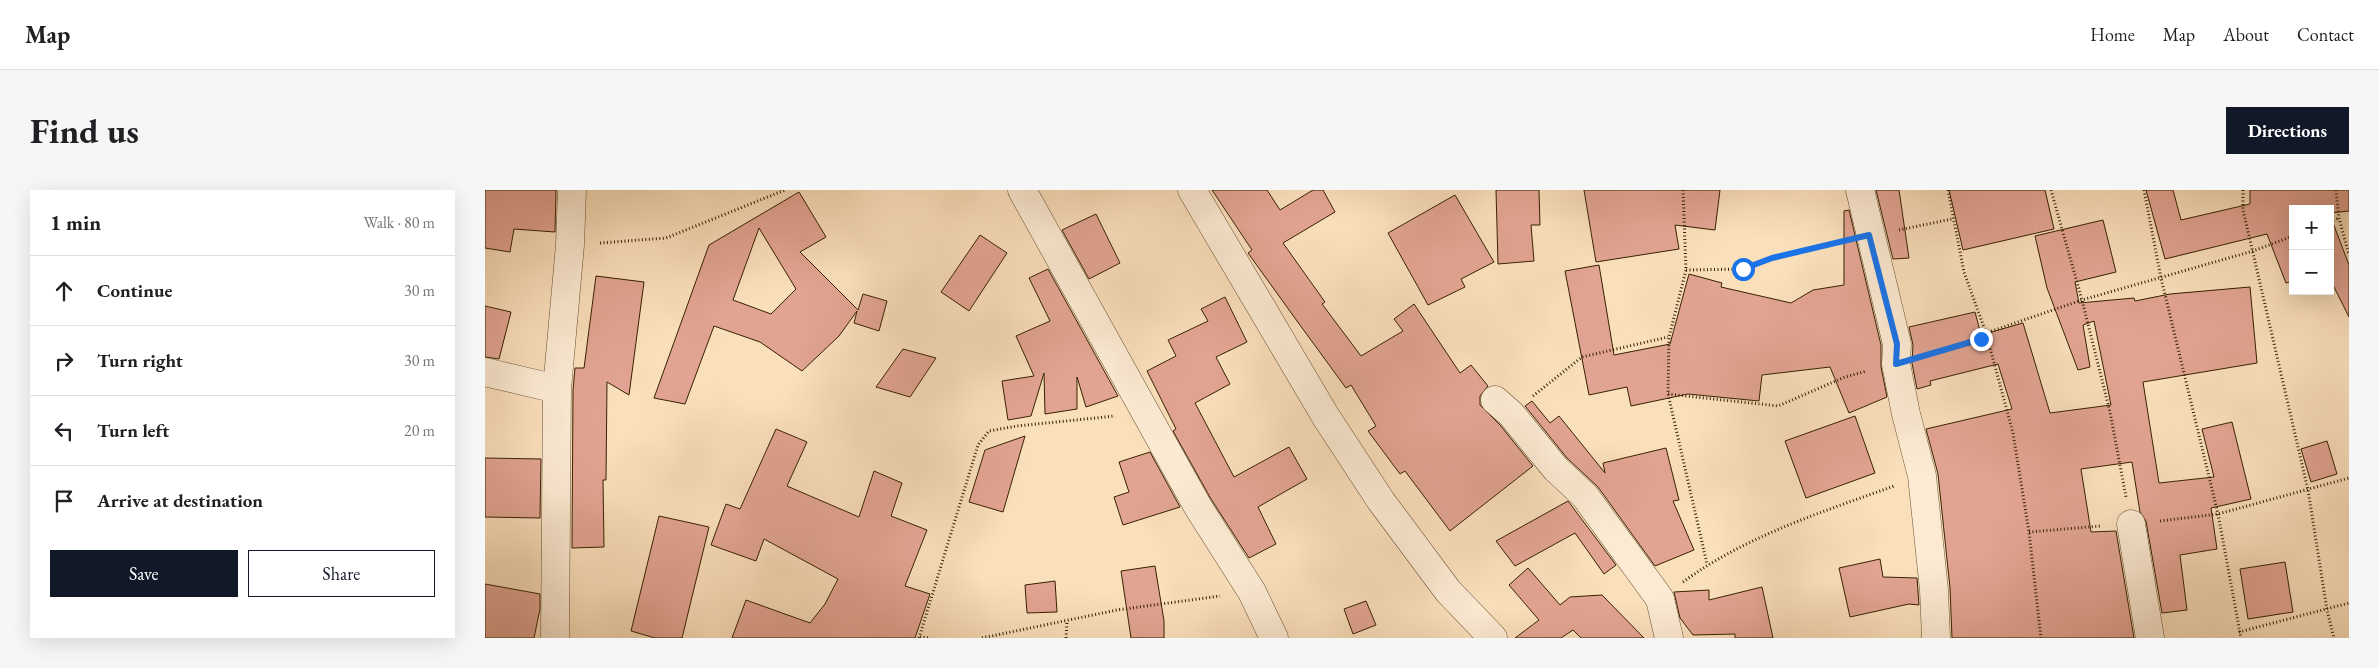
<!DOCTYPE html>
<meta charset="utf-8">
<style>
body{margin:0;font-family:"EB Garamond",serif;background:#f6f6f6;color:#202124}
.controls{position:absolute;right:15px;top:15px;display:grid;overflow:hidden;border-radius:0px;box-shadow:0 5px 20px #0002}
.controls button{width:45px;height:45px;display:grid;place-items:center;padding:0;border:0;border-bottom:1px solid #e0e0e0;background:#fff;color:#202124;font:25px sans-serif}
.stop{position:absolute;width:15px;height:15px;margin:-11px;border:4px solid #1a73e8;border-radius:50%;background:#fff}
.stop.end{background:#1a73e8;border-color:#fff;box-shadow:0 1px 5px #0008}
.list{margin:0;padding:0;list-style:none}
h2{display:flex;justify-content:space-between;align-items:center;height:65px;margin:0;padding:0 20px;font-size:21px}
h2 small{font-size:16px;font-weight:400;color:#757577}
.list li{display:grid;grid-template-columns:32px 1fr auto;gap:15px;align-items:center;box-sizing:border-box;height:70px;padding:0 20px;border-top:1px solid #e0e0e0}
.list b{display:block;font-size:19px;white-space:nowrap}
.list em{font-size:16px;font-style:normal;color:#757577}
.actions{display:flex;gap:10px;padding:15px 20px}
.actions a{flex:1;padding:11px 0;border:1px solid #111827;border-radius:0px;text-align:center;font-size:18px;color:#111827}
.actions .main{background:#111827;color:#fff}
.icon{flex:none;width:28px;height:28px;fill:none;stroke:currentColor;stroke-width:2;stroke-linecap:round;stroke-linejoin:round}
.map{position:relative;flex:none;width:1864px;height:448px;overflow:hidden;border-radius:0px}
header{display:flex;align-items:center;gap:30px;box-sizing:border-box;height:70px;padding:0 25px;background:#fff;border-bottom:1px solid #e0e0e0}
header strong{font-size:24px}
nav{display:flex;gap:28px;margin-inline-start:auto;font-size:18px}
.intro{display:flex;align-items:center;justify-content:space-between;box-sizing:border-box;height:120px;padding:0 30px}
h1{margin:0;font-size:35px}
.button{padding:12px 22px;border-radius:0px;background:#111827;color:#fff;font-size:18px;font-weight:700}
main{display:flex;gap:30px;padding:0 30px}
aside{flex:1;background:#fff;border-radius:0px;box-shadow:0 5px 20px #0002}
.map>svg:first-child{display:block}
.building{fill:#e2a492;stroke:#372100;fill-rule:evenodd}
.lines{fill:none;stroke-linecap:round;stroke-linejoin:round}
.minor-casing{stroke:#68502f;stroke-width:29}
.path{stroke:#372100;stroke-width:3;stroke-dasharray:1 2.5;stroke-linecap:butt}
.minor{stroke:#fcead3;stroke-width:28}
.route{stroke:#1a73e8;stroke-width:6}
</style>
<header>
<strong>Map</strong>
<nav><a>Home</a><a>Map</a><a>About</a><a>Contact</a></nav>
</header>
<div class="intro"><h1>Find us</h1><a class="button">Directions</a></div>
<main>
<aside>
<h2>1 min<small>Walk · 80 m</small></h2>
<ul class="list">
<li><svg class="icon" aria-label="ahead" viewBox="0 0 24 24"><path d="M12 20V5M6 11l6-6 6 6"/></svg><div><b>Continue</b></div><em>30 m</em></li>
<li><svg class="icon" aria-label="right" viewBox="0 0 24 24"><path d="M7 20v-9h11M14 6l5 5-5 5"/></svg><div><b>Turn right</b></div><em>30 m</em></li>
<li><svg class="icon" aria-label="left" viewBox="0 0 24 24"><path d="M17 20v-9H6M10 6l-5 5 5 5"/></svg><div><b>Turn left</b></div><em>20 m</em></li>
<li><svg class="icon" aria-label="arrive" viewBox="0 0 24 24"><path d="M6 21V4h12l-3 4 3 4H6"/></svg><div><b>Arrive at destination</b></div></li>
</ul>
<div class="actions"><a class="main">Save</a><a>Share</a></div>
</aside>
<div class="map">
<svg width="1864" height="448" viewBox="0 0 1864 448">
<rect width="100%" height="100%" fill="#fadfbb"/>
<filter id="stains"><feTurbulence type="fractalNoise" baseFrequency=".004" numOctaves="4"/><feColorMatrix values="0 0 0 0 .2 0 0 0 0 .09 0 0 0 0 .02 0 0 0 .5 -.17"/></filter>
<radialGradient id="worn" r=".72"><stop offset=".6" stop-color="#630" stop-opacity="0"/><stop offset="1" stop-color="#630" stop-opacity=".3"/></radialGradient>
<path class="building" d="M0,0h71l-1,42 -41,-3 -4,23 -25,-4z
M727,0h55l13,20 33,-20h10l12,22 -52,31 42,59 -3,2 39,52 42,-25 -9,-12 20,-15 46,69 11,-8 17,21 -8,10v9l20,20 33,41 -83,65 -45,-60 -5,3 -32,-43 8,-5 -25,-41 -5,3 -49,-67 -49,-68 4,-3z
M1011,0h43l1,35h-9l3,36 -36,3z
M1099,0h136l-5,40 -40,-5 4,24 -83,13z
M1391,0h23l10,68 -16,1z
M1464,0h96l9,39 -91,21z
M1661,0h27l8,30 69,-16v-14h99v21l-19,2v-4h-37v72l-7,2 -19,-49 -102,25z
M314,2l27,45 -26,15 58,58 5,-16 24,7 -8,30 -25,-8 3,-12 -18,25 -37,35 -42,-29 -46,-16 -29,78 -31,-6 55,-153zM274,38l37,61 -25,25 -38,-14z
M970,5l39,67 -33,17 4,8 -37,18 -40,-72z
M1364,20l32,135v22l6,30 -38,16 -19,-46 -68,8 -3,26 -71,-7 -57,12 -4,-19 -38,8 -24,-124 34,-6 15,90 56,-11 19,-70 33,9 -1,4 70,16 22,-13 31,-5v-74z
M611,24l24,49 -31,16 -27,-49z
M1845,25l19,50v52l-19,-38z
M1618,30l13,52 -41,10 4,21 55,-5 1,3 35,-7 80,-7 7,76 -114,19 16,101 55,-6 -12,-48 30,-7 19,77 -40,9 6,41 -37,6 7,55 -25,3 -16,-92 -6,-9 -8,-50 -51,7 10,63 25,-1 18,107h-182l-2,-50 -12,-114 -12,-45 86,-20 -14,-45 -68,17 1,4 -14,4 -5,-26 1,-18 -4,-18 66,-15 6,23 42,-12 27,90 61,-8 -17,-84 -11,4 7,42 -12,3 -31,-82 -12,-52z
M495,45l27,18 -38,58 -28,-19z
M563,79l70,127 -32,11 -9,-30v32l-32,5 -1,-41 -13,43 -23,4 -6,-39 32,-5 -18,-40 34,-15 -21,-43z
M111,86l48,6 -15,113 -22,-13 -1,98h-3l1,67 -32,1 1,-158 2,-22h9z
M740,107l22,45 -31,15 14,27 -35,19 39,74 55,-30 18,32 -49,28 18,37 -27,14 -38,-59 -38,-68 3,-2 -29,-58 29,-15 -8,-16 40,-19 -7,-12z
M0,116l26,6 -12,47 -14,-2z
M418,159l33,9 -26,39 -34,-10z
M1047,211l18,22 9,-7 46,57 -2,-10 63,-15 13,52 -6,1 21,49 -39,16 -57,-79 -31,-29 -42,-52z
M1370,226l20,57 -69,25 -21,-57z
M291,239l31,13 -20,44 72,31 15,-46 28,12 -11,33 36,14 -22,56 25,8 -15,44h-183l14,-38 64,23 15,-19 13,-25 -74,-40 -8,22 -45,-16 15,-41 14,5z
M540,246l-22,76 -34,-10 16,-52z
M1842,251l10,33 -26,8 -10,-33z
M665,262l30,55 -57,18 -9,-28 15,-5 -10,-30z
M0,268l56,1 -1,59 -55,-1z
M1083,311l48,64 -12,9 -29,-41 -60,33 -19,-25z
M174,326l50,11 -27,111h-27l-24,-7z
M1395,369l3,18 34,1 2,27 -10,-1 -59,13 -11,-49z
M1800,372l8,50 -45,7 -8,-50z
M670,376l9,55v17h-33l-10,-67z
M1043,378l32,37 10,-8 32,-2 42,43h-63l-8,-8 -12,8h-46l24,-18 -30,-35z
M570,391l2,31 -30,1 -2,-28z
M0,394l55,10v15l-6,29h-49z
M1277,397l11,51h-38v-4l-42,1 -13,-17 -6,-26 35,-2v10z
M881,411l10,24 -23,9 -9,-25z"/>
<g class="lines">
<g class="minor-casing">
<path id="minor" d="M537,0l176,317 54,85 22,46
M707,0l134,227 55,84 67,90 45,47
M1375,0l37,154 -1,20 10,50 16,62 12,114 2,48
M0,182l72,17
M1010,210l16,14 45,55 29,27 75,103 9,39
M1646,334l19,114
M70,448l2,-249 13,-144 2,-55"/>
</g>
<path class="path" d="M1198,0l3,80 -17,67 -1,57 39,170
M1463,0l16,82 22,61 27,100 16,99 12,106
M1566,0l31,110 28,112 16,85
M1659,0l17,88 57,236 23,124
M1758,0v20l65,280 19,120 7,28
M1851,0l3,28 10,37
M1845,32l9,-4
M1414,40l53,-11
M115,53l66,-5 119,-48
M1201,80l57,-1 29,-11 70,-16
M1442,165l55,-16 4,-6 96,-33 171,-49 40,-15
M1183,204l110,12 67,-29 22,-6
M1048,206l49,-39 86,-20
M1675,331l58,-7 131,-36
M1544,342l72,-6
M1198,392c63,-46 139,-70 211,-96
M1754,442l110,-29
M435,447l9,1
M434,448l59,-193 11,-14 28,-5 98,-10
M497,448l135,-28 103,-14
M581,448l1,-16"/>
<use href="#minor" class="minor"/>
</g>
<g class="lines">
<path class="route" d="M1258,79l29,-11 97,-23 28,109 -1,20 85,-25"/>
</g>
<rect width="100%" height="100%" filter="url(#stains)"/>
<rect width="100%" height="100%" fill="url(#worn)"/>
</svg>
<div class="controls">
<button>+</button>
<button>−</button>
</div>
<div class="stop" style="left:1258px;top:79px"></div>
<div class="stop end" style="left:1496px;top:149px"></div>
</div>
</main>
